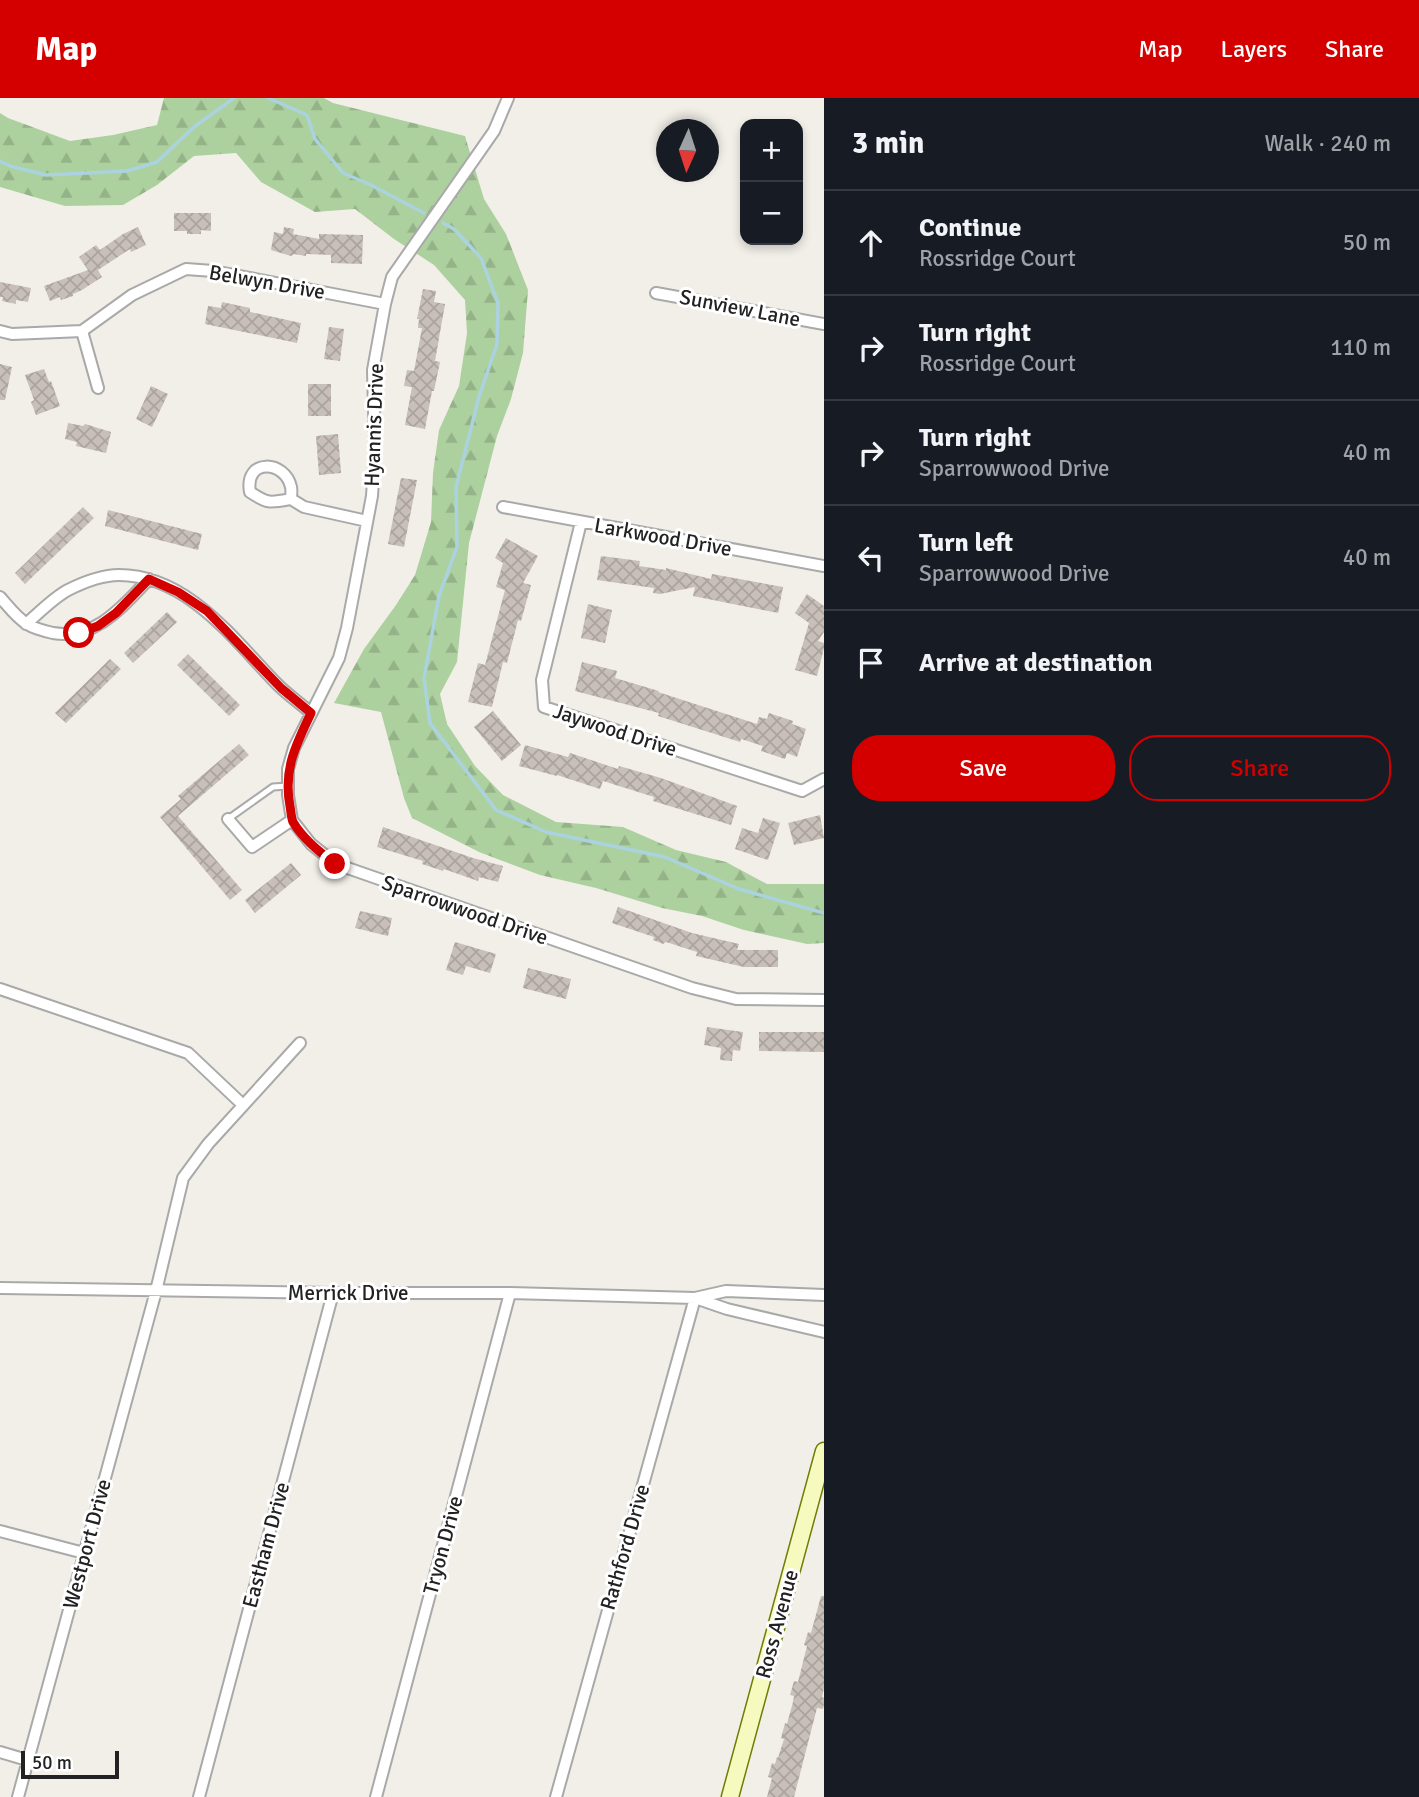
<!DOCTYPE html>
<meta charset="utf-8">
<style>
body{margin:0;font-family:Signika,sans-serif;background:#242831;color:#f1f3f6}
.controls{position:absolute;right:21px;top:21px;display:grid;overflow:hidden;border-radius:14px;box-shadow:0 4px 10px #0003}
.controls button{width:63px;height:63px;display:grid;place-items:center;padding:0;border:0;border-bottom:2px solid #363941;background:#171b24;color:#f1f3f6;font:35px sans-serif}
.compass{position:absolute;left:656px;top:21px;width:63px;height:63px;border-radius:50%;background:#171b24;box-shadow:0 4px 10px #0003;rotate:183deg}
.scale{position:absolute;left:21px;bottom:18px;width:98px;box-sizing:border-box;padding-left:7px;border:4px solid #222;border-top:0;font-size:19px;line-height:24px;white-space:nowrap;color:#222;-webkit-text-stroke:5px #fff;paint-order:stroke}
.stop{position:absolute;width:21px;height:21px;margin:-16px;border:5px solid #d40000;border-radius:50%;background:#fff}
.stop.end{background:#d40000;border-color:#fff;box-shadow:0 2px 7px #0008}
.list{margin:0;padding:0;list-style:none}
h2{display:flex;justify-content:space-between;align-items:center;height:91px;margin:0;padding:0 28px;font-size:30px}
h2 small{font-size:23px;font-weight:400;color:#9ea1a6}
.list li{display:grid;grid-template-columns:46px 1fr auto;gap:21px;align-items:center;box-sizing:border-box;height:105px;padding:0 28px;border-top:2px solid #363941}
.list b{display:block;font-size:26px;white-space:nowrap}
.list p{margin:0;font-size:23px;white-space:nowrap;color:#9ea1a6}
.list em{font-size:23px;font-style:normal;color:#9ea1a6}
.actions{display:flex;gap:14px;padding:21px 28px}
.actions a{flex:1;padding:16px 0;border:2px solid #d40000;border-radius:28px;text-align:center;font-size:24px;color:#d40000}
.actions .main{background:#d40000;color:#fff}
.icon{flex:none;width:38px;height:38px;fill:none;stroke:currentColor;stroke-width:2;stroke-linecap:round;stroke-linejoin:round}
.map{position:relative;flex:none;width:824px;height:1699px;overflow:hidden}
header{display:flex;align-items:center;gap:42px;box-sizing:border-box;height:98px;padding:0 35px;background:#d40000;color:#fff}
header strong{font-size:33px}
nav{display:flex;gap:38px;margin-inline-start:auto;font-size:24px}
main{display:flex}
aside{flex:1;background:#171b24}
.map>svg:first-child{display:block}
.forest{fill:url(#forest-firs)}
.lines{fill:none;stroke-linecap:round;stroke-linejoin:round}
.stream{stroke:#aad3df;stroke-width:3.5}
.building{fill:url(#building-cross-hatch)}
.lane-casing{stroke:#a9a9a9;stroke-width:9}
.street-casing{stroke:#a9a9a9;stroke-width:14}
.secondary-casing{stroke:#707d05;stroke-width:19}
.lane{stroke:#fff;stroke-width:5}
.street{stroke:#fff;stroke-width:10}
.secondary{stroke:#f7fabf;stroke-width:16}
.route{stroke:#d40000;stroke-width:9}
.labels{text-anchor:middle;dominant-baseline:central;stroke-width:6;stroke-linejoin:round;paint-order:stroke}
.street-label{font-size:21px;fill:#222;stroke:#fff}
</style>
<header>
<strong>Map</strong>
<nav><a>Map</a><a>Layers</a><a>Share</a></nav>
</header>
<main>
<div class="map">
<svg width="824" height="1699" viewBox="0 0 824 1699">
<defs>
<pattern id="forest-firs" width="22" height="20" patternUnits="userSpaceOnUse" patternTransform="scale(1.75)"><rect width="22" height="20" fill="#add19e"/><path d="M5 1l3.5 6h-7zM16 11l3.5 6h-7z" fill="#95b388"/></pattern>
<pattern id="building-cross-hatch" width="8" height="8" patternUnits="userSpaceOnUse" patternTransform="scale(1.75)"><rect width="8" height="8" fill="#c7bfb8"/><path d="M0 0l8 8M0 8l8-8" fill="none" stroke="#aba49e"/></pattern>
</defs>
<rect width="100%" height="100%" fill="#f2efe9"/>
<path class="forest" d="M164,0h160l9,5 132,33 19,63 22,35 22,56 -5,63 -12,46 -14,37 -28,107 -12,119 -17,32 7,30 28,42 28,29 53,27 67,5 53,23 50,12 41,22h57v59l-17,1 -63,-14 -42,-14 -40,-8 -66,-20 -56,-13 -61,-23 -67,-34 -8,-20 -23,-86 -47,-9 30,-54 32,-44 19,-30 16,-53 2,-49 6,-43 20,-44 8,-53 -2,-33 -31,-35 -40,-26 -39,-30 -40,3 -54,-30 -25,-29 -42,3 -37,29 -34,20 -58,1 -65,-19v-74l8,5 62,23 43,-6 44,-10z"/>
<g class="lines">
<path class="stream" d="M268,0l39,17 8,24 28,34 28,12 53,28
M0,63l10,5 36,9 81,-4 30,-9 37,-35 40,-29
M443,125l11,6 27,29 17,45 -1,41 -18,53 -23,90 1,60 -18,49 -15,82 6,45 66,87 50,22 119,25 74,32 85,24"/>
</g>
<path class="building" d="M174,115h37v18l-10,-1v4h-14v-3h-13z
M138,129l8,18 -15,7 -1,-3 -32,21 4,7 -20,13 -9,4v2l-12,4 -1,-3 -10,4 -6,-15 44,-16 -9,-13 17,-12 4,5 23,-16z
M284,129l10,2 -1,5 26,5v-5l44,1 -1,29 -31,-1v-8l-25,-1v2l-12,-2 -3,2 -20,-6 3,-18 9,2z
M0,184l31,6 -3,14 -12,-2v4l-14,-3 1,-4h-3z
M423,191l13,2 -2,11 11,2 -10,57 5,1 -6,29h-2l-7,38 -20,-4 7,-38 -8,-1 3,-16 7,1 8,-43h-4l1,-9h-2z
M222,204l28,6v4l51,11 -4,20 -92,-19 3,-18 13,2z
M329,229l15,2 -4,32 -16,-2z
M0,266l12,3 -7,33h-5z
M44,271l5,13 2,-1 9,25 -24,9 -5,-13 3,-2 -9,-25z
M308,286h23v32h-23z
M151,288l17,8 -16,33 -16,-8z
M68,325l15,3 2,-2 26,8 -5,21 -30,-7 1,-4 -12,-3z
M338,336l3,39 -22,2 -3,-39z
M401,380l16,2 -13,67 -16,-3z
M83,409l11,11 -69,66 -10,-11z
M108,412l94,24 -4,16 -93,-24z
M506,440l32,18 -15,27 8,2 -10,36 -3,-1 -11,43 -4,-1 -11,45 -24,-5 10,-39 7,2 20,-75 -9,-3 7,-24 -8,-5z
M601,458l39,5 -1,5 27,4v-2l45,11 1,-5 71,13 -5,26 -85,-17 2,-9 -35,7 -7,-1 1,-5 -57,-8z
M807,496l17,12v26l-6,9 6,2v5l-7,28 -22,-6 14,-47 -14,-10z
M588,506l24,6 -7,33 -24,-5z
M167,514l10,10 -44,41 -9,-10z
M188,556l52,51 -11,11 -52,-51z
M110,561l11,10 -55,54 -11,-10z
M582,564l35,9 -2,7 44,13 -1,1 99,32 2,-7 8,2 2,-6 24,8 -1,3 14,5 -9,28 -10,-4 -2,6 -24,-8 2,-5 -22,-7 -1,3 -82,-26 1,-3 -84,-22z
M493,613l28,34 -19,16 -28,-34z
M239,646l10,11 -71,61 64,74 -12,10 -70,-83 21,-18 -3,-3z
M525,647l43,12 2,-4 48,16 1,-3 42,12 76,28 -6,19 -78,-24 1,-4 -51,-16 -3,8 -43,-14v1l-38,-10z
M820,717l4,23 -30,7 -6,-22z
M763,720l17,5 -12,37 -33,-11 7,-21 16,5z
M383,729l90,31 30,8 -5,16 -19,-5 -1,4 -34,-12 -1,2 -21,-7 1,-3 -46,-14z
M291,765l10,12 -46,38 -10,-13z
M618,809l74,26 47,11 -2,6h41v17h-34l-48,-11 1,-4 -31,-10 -3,2 -10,-4 1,-3 -42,-14z
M360,813l32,7 -4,18 -33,-8z
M455,844l41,12 -6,19 -24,-7 -3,9 -17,-5z
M528,870l43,11 -5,20 -43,-11z
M707,929l36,5 -3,19 -7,-1 -1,11 -12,-1 1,-12 -17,-3z
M759,934h65v20l-65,-1z
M821,1498h3v92l-2,9 2,1v6l-1,5 -6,-1 -23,89h-27l5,-19 -4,-1 4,-14 3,1 2,-7 1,1 6,-19 -3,-1 4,-15 2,1 6,-22 1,-6 -4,-1 4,-14 4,1 9,-36 -3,-1 4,-13 3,1z"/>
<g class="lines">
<g class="lane-casing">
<path id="lane" d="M228,721l45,-32 15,-1"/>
</g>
<g class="street-casing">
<path id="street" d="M508,0l-14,33 -102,146 -7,27 -12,66 2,79 -3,47 -25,132 -8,30 -45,90 -6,21v26l4,25 19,24 25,20 356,124 44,11 88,1
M656,195l168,31
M0,233l12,3 70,-3 50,-36 54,-26 27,2 172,33
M82,233l16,57
M291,401c-21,4 -23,5 -41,-7 -6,-34 35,-32 41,-5 1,4 0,8 0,12l13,8 63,14
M503,409l321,59
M581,424l-39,158 2,27 258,84 22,-12
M0,499c8,9 17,21 27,27 8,5 17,7 26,9 43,7 69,-26 96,-54
M26,526c13,-11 27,-26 42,-34 14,-7 35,-15 51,-15 69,0 115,65 159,110 10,10 22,18 33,28
M228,721l24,28 40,-27
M0,891l188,64 55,52
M0,1190l333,5h177l185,5 31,-7 98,4
M698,1201l29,10 97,23
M0,1433l84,22
M0,1654l27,8
M18,1699l138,-506 27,-113 25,-34 92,-101
M199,1699l134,-504
M376,1699l134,-504
M556,1699l139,-499"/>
</g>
<g class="secondary-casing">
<path id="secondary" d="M730,1699l94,-346"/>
</g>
<use href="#lane" class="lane"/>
<use href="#street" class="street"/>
<use href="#secondary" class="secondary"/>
</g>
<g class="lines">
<path class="route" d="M79,535l19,-7 18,-13 33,-34 29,13 29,19 74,77 30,25c-15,32 -28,56 -21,93 1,5 1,11 3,16 10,17 27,30 42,42"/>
</g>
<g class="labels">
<g class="street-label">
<text transform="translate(267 184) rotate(10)">Belwyn Drive</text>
<text transform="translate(740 210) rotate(11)">Sunview Lane</text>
<text transform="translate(374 327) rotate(-88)">Hyannis Drive</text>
<text transform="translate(663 439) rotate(10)">Larkwood Drive</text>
<text transform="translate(615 632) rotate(18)">Jaywood Drive</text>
<text transform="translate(465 812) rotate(19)">Sparrowwood Drive</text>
<text x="348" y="1195">Merrick Drive</text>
<text transform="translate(87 1446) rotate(-75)">Westport Drive</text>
<text transform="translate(266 1447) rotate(-75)">Eastham Drive</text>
<text transform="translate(443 1447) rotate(-75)">Tryon Drive</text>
<text transform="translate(625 1449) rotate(-74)">Rathford Drive</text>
<text transform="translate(777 1526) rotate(-75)">Ross Avenue</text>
</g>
</g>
</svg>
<div class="controls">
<button>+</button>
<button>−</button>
</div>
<svg class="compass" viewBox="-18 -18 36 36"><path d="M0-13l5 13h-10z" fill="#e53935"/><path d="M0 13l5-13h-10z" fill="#9ea1a6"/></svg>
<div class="scale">50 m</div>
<div class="stop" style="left:79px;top:535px"></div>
<div class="stop end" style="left:335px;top:766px"></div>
</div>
<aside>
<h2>3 min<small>Walk · 240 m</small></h2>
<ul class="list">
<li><svg class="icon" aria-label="ahead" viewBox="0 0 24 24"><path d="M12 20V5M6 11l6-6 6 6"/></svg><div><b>Continue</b><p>Rossridge Court</p></div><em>50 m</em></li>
<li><svg class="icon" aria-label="right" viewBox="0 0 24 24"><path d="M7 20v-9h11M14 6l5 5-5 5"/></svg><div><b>Turn right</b><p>Rossridge Court</p></div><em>110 m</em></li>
<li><svg class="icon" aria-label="right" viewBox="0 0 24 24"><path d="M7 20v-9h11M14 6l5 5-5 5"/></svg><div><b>Turn right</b><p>Sparrowwood Drive</p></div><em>40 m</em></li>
<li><svg class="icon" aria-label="left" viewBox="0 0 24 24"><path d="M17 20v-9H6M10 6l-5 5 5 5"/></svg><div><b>Turn left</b><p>Sparrowwood Drive</p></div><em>40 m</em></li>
<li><svg class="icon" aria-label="arrive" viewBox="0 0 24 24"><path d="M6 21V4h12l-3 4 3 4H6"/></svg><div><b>Arrive at destination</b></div></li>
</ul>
<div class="actions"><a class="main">Save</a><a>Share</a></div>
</aside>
</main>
